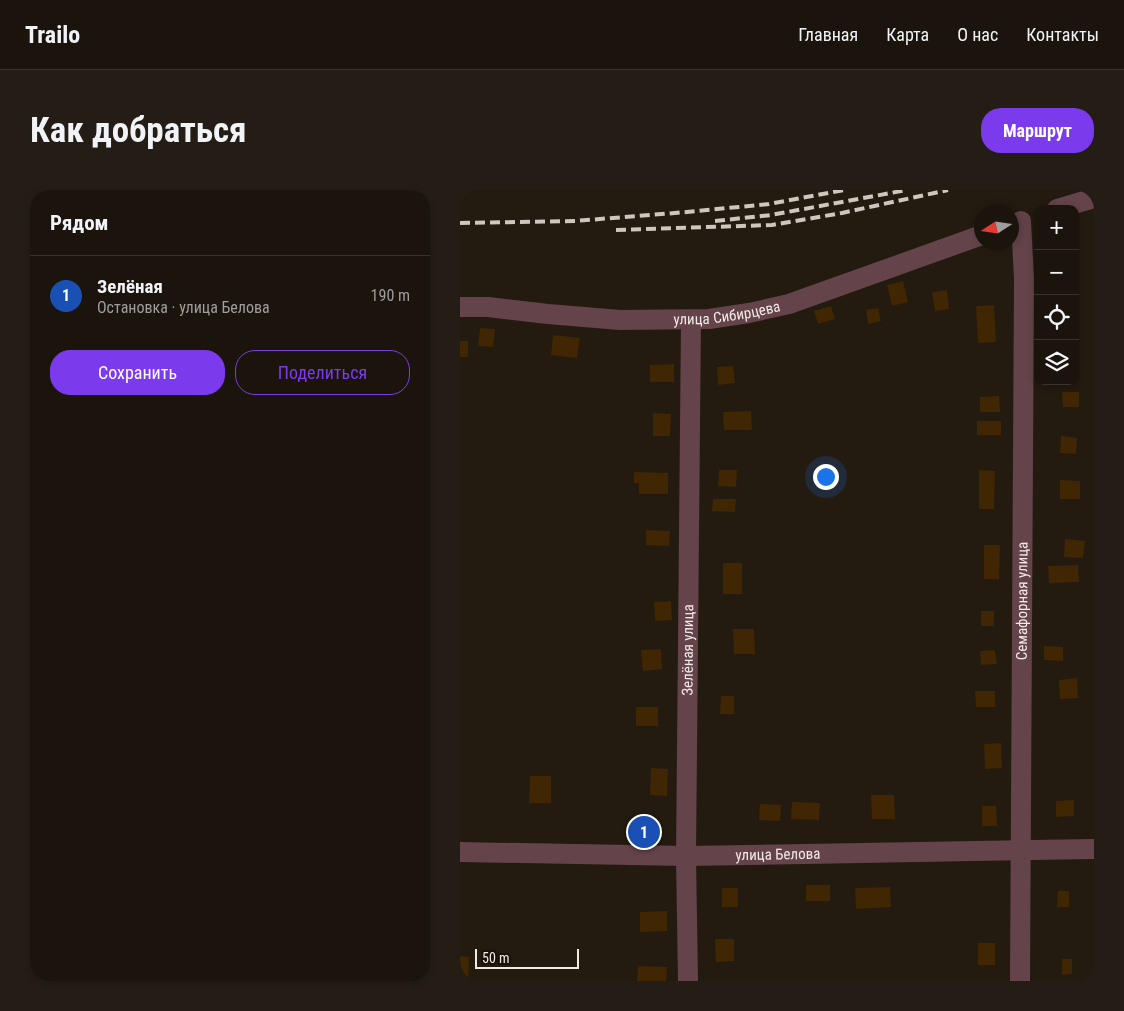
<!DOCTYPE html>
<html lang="ru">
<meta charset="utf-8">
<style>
body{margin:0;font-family:"Roboto Condensed",sans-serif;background:#231d15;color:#f1f3f6}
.controls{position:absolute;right:15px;top:15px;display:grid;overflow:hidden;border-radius:10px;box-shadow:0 2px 8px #0003}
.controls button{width:45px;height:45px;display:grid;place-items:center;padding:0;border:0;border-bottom:1px solid #38332d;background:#1a140c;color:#f1f3f6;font:25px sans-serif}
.compass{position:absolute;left:514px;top:15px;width:45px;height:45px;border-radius:50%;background:#1a140c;box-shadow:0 2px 8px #0003;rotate:258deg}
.scale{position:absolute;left:15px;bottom:12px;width:104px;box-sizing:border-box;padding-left:5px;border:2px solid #f1eae4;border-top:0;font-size:14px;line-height:18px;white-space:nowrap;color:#f1eae4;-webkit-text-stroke:4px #1a1108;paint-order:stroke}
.you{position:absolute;left:365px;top:286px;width:18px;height:18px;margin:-12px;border:4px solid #fff;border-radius:50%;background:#1a73e8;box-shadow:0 0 0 8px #1a73e833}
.badge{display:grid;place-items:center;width:32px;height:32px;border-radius:50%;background:#7c3aed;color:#fff;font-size:16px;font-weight:700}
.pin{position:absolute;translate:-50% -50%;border:2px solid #fff;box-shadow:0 1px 5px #0006}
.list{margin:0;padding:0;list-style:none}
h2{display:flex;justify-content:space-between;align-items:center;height:65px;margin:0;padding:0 20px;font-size:21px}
h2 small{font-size:16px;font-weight:400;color:#9f9e9d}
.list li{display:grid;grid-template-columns:32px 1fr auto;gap:15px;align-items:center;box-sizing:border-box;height:80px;padding:0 20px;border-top:1px solid #38332d}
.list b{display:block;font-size:19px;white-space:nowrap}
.list p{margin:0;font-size:16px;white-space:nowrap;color:#9f9e9d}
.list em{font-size:16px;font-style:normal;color:#9f9e9d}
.actions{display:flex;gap:10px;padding:15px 20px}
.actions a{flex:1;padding:11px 0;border:1px solid #7c3aed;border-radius:20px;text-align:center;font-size:18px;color:#7c3aed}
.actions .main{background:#7c3aed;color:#fff}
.icon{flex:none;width:28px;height:28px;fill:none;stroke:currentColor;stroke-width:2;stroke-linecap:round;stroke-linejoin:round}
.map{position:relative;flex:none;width:634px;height:791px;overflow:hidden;border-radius:20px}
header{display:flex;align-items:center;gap:30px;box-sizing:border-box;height:70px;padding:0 25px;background:#1a140c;border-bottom:1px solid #38332d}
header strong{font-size:24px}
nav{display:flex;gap:28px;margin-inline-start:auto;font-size:18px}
.intro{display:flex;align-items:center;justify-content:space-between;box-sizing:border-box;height:120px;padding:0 30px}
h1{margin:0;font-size:35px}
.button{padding:12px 22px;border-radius:20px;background:#7c3aed;color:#fff;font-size:18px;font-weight:700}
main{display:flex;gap:30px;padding:0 30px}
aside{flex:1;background:#1a140c;border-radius:20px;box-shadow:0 2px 8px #0003}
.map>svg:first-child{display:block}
.building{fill:#402602}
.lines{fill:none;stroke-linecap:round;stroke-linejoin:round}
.minor{stroke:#64434a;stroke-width:20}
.rail{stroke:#cec7c0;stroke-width:4;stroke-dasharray:10 5;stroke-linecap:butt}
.labels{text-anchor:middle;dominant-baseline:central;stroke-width:4.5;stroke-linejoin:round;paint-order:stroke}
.street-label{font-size:15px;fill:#f1eae4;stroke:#1a1108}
</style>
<header>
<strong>Trailo</strong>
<nav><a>Главная</a><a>Карта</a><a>О нас</a><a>Контакты</a></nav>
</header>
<div class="intro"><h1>Как добраться</h1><a class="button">Маршрут</a></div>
<main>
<aside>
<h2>Рядом<small></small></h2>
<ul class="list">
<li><span class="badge" style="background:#1a4fb4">1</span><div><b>Зелёная</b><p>Остановка · улица Белова</p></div><em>190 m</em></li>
</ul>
<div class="actions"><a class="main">Сохранить</a><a>Поделиться</a></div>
</aside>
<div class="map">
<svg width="634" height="791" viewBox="0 0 634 791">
<rect width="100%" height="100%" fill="#231a10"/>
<path class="building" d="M615,69h3l1,31h-4z
M443,91l5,21 -16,4 -5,-21z
M487,100l2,19 -14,2 -3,-19z
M534,115l2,37 -18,1 -2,-37z
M371,116l4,13 -17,5 -4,-13z
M418,118l3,13 -13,3 -2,-14z
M20,138l15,1 -2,18 -15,-1z
M93,145l27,3 -3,20 -26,-3z
M0,151h8v16h-8z
M214,174v18h-24v-17z
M273,176l2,17 -17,2 -1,-18z
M602,202h17v15h-16z
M539,206l1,16h-20v-15z
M291,221l1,19h-28l-1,-18z
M193,223l18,1 -1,22h-17z
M517,231h24v14h-24z
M601,246l16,2 -1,16 -16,-1z
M259,280h18l-1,17 -18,-1z
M519,280l16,1 -1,38h-15z
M174,282l34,1v21h-29v-11h-5z
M600,290l20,1v18h-20z
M253,309h23l-1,13 -23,-1z
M186,340l24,1 -1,15 -23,-1z
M605,349l20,2 -2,17 -19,-1z
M524,355h16l-1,34h-15z
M263,373h19v31h-19z
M618,375l1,17 -30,1 -1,-17z
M211,411l1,19 -17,1 -1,-19z
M521,421h13v15h-13z
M273,439h21l1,25h-21z
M584,456l19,1v14l-19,-1z
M201,459l1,20 -19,2 -2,-21z
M535,460l2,14 -16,1 -1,-14z
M617,488l1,20 -18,1 -1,-19z
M515,501h20v16h-19z
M261,506h13v18h-14z
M176,517h22v19h-22z
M541,553l1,25 -17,1 -1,-25z
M191,578l17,1 -1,27 -17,-1z
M70,586h21v27h-22z
M411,605h23l1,24h-23z
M614,610v16l-18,1v-16z
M332,612l28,1 -1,17 -28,-1z
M300,614l21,1 -1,16 -21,-1z
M522,616h14l1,20h-15z
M346,695h24v16h-24z
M430,697l1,20 -35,2 -1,-21z
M262,698h16v19h-16z
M598,701h11v16h-12z
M207,721v20l-27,1v-20z
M255,749h19v22l-18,1z
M518,753h17v22h-17z
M0,766l9,1 -1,24h-8z
M602,769h10v15l-10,1z
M178,776l29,1 -1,14h-29z"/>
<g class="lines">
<g class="minor">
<path d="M597,19l37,-11"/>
<path id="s1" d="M0,117h28l60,7 72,6 89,-1 40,-6 40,-9 193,-69"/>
<path id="s2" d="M0,662l226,4 408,-7"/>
<path id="s3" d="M228,791l-2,-125 5,-536"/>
<path id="s4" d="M560,791l4,-702 -3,-58"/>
</g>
<path class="rail" d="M255,31l56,-6 136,-25
M0,33l115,-2 112,-9 82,-8 75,-14
M156,40l156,-5 70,-12 106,-23"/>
</g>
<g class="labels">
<g class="street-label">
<text stroke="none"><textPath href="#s1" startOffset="268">улица Сибирцева</textPath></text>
<text stroke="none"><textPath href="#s4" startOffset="380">Семафорная улица</textPath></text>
<text stroke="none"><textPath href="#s3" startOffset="331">Зелёная улица</textPath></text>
<text stroke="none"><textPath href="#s2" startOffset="318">улица Белова</textPath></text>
</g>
</g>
</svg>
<div class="controls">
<button>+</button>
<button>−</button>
<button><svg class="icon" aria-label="locate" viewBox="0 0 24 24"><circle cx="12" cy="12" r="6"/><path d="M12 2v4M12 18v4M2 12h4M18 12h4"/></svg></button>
<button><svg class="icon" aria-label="layers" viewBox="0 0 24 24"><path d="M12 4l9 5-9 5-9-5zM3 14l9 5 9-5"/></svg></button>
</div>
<svg class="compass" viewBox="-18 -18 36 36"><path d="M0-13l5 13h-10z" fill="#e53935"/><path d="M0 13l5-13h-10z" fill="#9f9e9d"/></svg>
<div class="scale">50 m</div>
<div class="you"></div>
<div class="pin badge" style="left:184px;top:642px;background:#1a4fb4">1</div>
</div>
</main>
